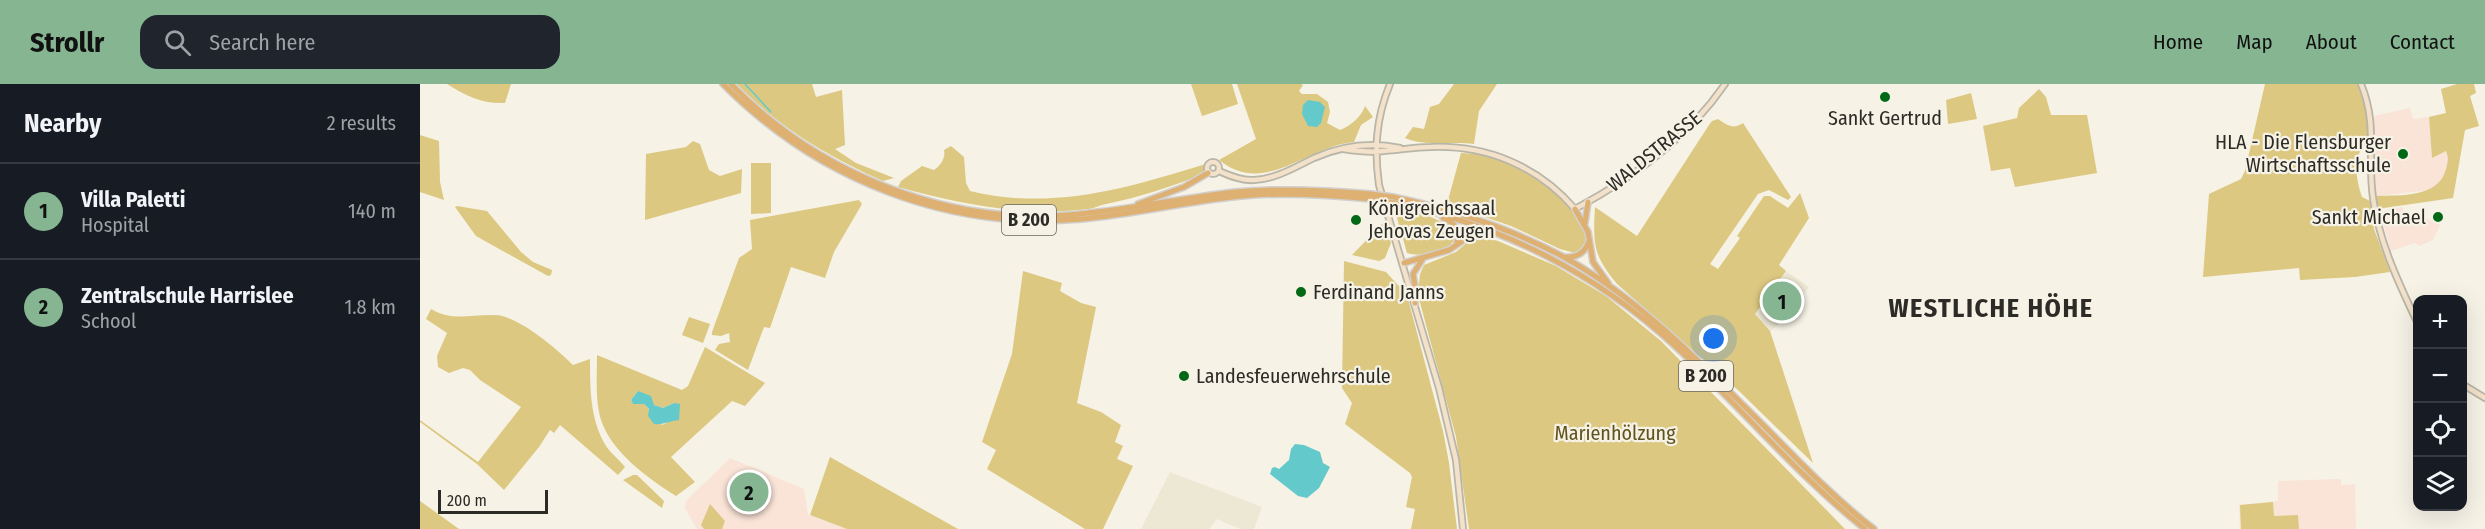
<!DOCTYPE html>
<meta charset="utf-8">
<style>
body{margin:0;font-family:"Fira Sans Condensed",sans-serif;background:#20242c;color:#f1f3f6}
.controls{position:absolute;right:18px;bottom:18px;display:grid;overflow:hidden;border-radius:12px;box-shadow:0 6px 24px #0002}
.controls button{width:54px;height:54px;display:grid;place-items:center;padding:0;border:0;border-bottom:2px solid #363941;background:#171b24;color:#f1f3f6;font:30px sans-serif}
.scale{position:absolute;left:18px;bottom:15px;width:110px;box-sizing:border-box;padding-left:6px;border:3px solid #2c2b26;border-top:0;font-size:16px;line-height:21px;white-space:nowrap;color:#2c2b26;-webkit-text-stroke:4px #f6f2e6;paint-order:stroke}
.you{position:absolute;left:1294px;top:255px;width:21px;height:21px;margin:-15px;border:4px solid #fff;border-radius:50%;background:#1a73e8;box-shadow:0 0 0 9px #1a73e833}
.badge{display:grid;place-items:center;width:39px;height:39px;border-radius:50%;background:#85b591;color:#111;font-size:20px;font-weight:700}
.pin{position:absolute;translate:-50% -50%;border:3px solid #fff;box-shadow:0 2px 6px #0006}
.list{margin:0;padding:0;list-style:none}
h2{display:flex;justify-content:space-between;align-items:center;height:78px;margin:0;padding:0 24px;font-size:26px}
h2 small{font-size:20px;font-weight:400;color:#9ea1a6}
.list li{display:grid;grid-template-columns:39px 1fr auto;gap:18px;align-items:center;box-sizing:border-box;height:96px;padding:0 24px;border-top:2px solid #363941}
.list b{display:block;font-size:22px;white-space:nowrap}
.list p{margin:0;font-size:20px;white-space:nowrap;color:#9ea1a6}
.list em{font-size:20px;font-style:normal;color:#9ea1a6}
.icon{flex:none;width:33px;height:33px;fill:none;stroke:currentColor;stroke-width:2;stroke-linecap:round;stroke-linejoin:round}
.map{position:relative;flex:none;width:2065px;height:445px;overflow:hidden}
header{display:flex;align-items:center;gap:36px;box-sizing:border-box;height:84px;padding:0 30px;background:#85b591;color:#111}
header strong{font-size:28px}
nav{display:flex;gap:33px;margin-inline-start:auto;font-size:21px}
.search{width:420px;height:54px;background:#20242c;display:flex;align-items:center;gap:15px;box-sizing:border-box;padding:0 21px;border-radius:18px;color:#9ea1a6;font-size:22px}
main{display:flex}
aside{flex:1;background:#171b24}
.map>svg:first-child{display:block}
.built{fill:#ede8d4}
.education{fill:#fae3d7}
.green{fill:#dcc880;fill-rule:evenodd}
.water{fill:#64c9ca}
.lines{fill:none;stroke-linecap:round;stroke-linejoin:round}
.stream{stroke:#64c9ca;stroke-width:1.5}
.secondary-casing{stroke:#b8b5a9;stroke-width:8}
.trunk-casing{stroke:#d1d0cf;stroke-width:8}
.secondary{stroke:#f3e1ca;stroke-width:4.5}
.trunk{stroke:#deb072;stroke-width:5}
.trunk-bridge-casing{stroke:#d1d0cf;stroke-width:8;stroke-linecap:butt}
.trunk-bridge{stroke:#deb072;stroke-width:5}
.poi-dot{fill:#016916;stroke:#f6f2e6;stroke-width:2}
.labels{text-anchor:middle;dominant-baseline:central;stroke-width:4.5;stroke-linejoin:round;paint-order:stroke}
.shield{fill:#f6f2e6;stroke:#696760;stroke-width:1.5}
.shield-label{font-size:18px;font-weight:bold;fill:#2c2b26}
.poi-label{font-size:20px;fill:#2c2b26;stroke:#f6f2e6;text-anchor:start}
.street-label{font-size:20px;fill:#2c2b26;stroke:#f6f2e6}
.park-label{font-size:20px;fill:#61531d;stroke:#f6f2e6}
.district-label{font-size:26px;font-weight:bold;letter-spacing:1.5px;fill:#2c2b26;stroke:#f6f2e6}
</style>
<header>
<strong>Strollr</strong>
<div class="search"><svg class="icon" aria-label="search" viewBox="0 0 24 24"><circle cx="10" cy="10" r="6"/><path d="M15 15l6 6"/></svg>Search here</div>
<nav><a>Home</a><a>Map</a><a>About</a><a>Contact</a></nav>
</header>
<main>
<aside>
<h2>Nearby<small>2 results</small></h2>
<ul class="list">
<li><span class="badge">1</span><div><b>Villa Paletti</b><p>Hospital</p></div><em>140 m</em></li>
<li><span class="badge">2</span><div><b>Zentralschule Harrislee</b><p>School</p></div><em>1.8 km</em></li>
</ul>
</aside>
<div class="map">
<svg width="2065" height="445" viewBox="0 0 2065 445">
<rect width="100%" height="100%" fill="#f6f2e6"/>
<path class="built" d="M1366,187l23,16 -21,31 -18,13 -15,-17z
M750,388l92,35 -8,22h-14l-23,-10 -8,10h-68z"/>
<path class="education" d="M1990,24l3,11 16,-2 3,40 14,-6 3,8 -4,17 -5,8 -9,6 -55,6 -2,-80z
M1982,123l3,11 17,-2 18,9 -7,15 -14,6 -4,-3 -24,8 -11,-39z
M310,374l74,31 4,26 39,14h-150l-12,-21 1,-7z
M1921,395v6l14,-1 1,45h-116l-1,-24 39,-4v-20z"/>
<path class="green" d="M27,0h64l-6,19c-23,1 -39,-7 -58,-19z
M317,0h75l4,13 26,-7 3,55 -10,4 21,14 38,15 -11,3c-54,-24 -105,-54 -146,-97z
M771,0h41l6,20 -36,12z
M817,0h64l2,1 -4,6 3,3h15l11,8 2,10 -3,11 13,7c12,-5 21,-13 25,-24l8,11 -12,8 -7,17c-47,4 -89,55 -135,18l37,-21z
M1034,0h43l-18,27 -5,33c-22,-3 -48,3 -69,-6l8,-11 11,2 6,-22 9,-3z
M1845,0h92l10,26 2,31c-18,13 -13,38 -7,56l8,4 4,28 16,43 -35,5 -55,3 -1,-12 -96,9 6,-83 32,-15 4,-8z
M2037,0h17l2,9 -6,3 9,30 -14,4 -12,68 -76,11 -1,-13c24,-1 63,2 70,-27 2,-8 3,-10 0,-18l-14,7 -3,-41 17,-4 -5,-24z
M1619,5l7,8 5,18h36l10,58 -82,14 -5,-19 -19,3 -8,-45 34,-8 2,-10z
M1551,9l6,26 -29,5 -2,-24z
M1298,35c9,6 15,11 25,4l48,74 -3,3 -19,-10 -11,4 -48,70 8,5 22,-31 -3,-2 27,-40h6l18,12 12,-15 9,25 -30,47 7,6 -31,43 15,17 43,132 -74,-72 -122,-107c-24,-29 -24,-40 -22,-77l42,29 72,-111 3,-4z
M0,51l19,6 1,41 4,18 -24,-8z
M273,57l7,3 9,26 11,6 22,-7 -1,24 -96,27 1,-66 40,-7z
M531,62l13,11 2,26 4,8c83,20 157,-3 236,-27l-3,10c-32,13 -63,23 -97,30 -6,1 -11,4 -17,5 -66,8 -129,-5 -191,-22l3,-6 21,-15 12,4c6,-4 12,-12 10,-20z
M1041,69c10,1 23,0 32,4 29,10 84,44 92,76 1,4 0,10 -1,14l-9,6 -15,-4 -49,-23 -64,-22z
M331,79h20v50l-20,1z
M439,116l3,4 -28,48 -9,26 -34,-11 -21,61 -6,-1 -16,43 -33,-20 4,-6 11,-2 -1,-9 -8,3 -9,-1v-3l27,-74 13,-9 -2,-29z
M37,122l30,5 34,41 12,10 19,8 -1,5 -3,1 -72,-40 -21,-29z
M974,124c24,4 43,8 62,24 0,20 -33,26 -49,21z
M964,138l7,21 -6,15 -6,3 -27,-6z
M1060,152l18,5 58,25 50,30 55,45 184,188h-376l-13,-92 -38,-142 2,-21 4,-9 32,-13 14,-12z
M924,177l42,11 21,23 36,136 6,32 8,66h-46l4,-20 -9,-2 6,-30 -2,-4 -65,-49 7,-21 -10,-15z
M603,187l39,12 -2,8 21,12 15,4 -19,96 24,9 20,13 -6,17 8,4 -6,13 16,7 -30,63h-18l-98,-60 9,-19 -14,-8 30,-88z
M11,225c22,13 40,5 64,6 24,1 62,34 78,50l17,-6c0,29 0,61 16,87 5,8 13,13 19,21l-7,8 -58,-50 -6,8 -4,-3 -11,17 -35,43 -27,-26 -57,-42v-2l58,42 43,-55 -41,-27 -10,-10 -7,-2 -14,5 -11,-6 -1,-11 10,-23 -21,-14z
M269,233l21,7 -7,19 -21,-8z
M285,263l60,36 -20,23 -13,-5 -61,56 24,25 -19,14c-28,-18 -64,-43 -75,-76 -6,-20 -4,-44 -4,-65l85,35 6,-4zM218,307l16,14 9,3 11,-5 -4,18 -8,4 -18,-21h-11l-2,-4z
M410,373l128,72h-111l-37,-14z
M213,391h4l27,26 -2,7 -39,-28z
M0,417l39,28h-39z
M1853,418l1,14 24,-1 1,14h-58l-1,-24z
M290,420l15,17 -3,8h-18l-3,-4z"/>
<path class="water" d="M888,16l12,2 5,5 -4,16 -4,4 -9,-1 -6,-12 1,-9z
M218,307l13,5 3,9 9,3 11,-5 6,1 -1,16c-10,1 -16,5 -25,4l-6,-8 1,-7 -5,-5h-11l-2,-4z
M875,360l9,1 16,7 3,11 7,4 -11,21 -12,10 -9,-2 -28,-22 2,-6 3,-1 4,2 10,-9 2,-11z"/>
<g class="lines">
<path class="stream" d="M325,0l26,28"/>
<g class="secondary-casing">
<path id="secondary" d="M970,0c-14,34 -16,65 -11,101l60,203 17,72 7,69
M1941,0c17,41 6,72 12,114 6,44 26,86 45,126
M923,65c13,2 27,4 41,2 16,-1 31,-4 47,-4 56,-2 107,19 144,62 56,-30 114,-72 150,-125
M787 84a6 6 0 1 1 12 0a6 6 0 1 1-12 0Z
M799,87c11,5 23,10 35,9 22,-1 41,-13 60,-22 27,-12 57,-16 86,-10
M2042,300l23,14"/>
</g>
<g class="trunk-casing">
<path id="trunk" d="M303,0c94,95 224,147 359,135 57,-5 114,-20 171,-24 40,-2 79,0 118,4
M311,0c86,89 212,140 337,131 56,-4 111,-17 167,-23 45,-4 90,-2 136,2
M973,113c57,12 114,30 167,58 69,37 127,94 182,149 43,42 84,88 132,125
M974,119c105,21 202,70 281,143 64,59 121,128 190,183
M718,120l46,-17 24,-14
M1155,125l13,23 5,30 15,21
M1023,134c10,4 19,12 14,24
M1165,139l3,-21
M1144,173c12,1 21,-4 25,-16
M984,179l45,-13 27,-18h13
M995,219l1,-11 -3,-18 9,-14"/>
</g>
<use href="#secondary" class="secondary"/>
<use href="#trunk" class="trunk"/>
<g class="trunk-bridge-casing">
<path id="trunk-bridge" d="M951,110l22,3
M951,115l23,4"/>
</g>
<use href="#trunk-bridge" class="trunk-bridge"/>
</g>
<g class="poi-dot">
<circle cx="1465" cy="13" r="6"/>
<circle cx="1983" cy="70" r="6"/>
<circle cx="2018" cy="133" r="6"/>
<circle cx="936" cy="136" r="6"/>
<circle cx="881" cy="208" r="6"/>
<circle cx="764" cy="292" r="6"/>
</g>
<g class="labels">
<g class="shield">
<rect x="582" y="121" width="54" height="30" rx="4.5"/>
<rect x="1259" y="277" width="54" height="30" rx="4.5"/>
</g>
<g class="shield-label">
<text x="609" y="136">B 200</text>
<text x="1286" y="292">B 200</text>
</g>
<g class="poi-label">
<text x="1465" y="34" text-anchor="middle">Sankt Gertrud</text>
<text x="1971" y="58" text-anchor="end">HLA - Die Flensburger<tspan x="1971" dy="23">Wirtschaftsschule</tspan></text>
<text x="948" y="124">Königreichssaal<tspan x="948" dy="23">Jehovas Zeugen</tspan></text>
<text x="2006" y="133" text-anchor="end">Sankt Michael</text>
<text x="893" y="208">Ferdinand Janns</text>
<text x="776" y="292">Landesfeuerwehrschule</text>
</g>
<g class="street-label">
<text transform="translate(1234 67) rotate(-39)">WALDSTRASSE</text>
</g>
<g class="park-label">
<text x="1195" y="349">Marienhölzung</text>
</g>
<g class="district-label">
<text x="1571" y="224">WESTLICHE HÖHE</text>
</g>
</g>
</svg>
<div class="controls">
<button>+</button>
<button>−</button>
<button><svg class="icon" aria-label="locate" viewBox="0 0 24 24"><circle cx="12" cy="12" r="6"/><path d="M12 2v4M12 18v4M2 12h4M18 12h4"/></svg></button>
<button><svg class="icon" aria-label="layers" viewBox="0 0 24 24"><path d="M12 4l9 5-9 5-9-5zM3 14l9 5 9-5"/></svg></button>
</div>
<div class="scale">200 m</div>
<div class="you"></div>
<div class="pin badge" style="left:1362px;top:217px">1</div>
<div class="pin badge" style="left:329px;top:408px">2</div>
</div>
</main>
